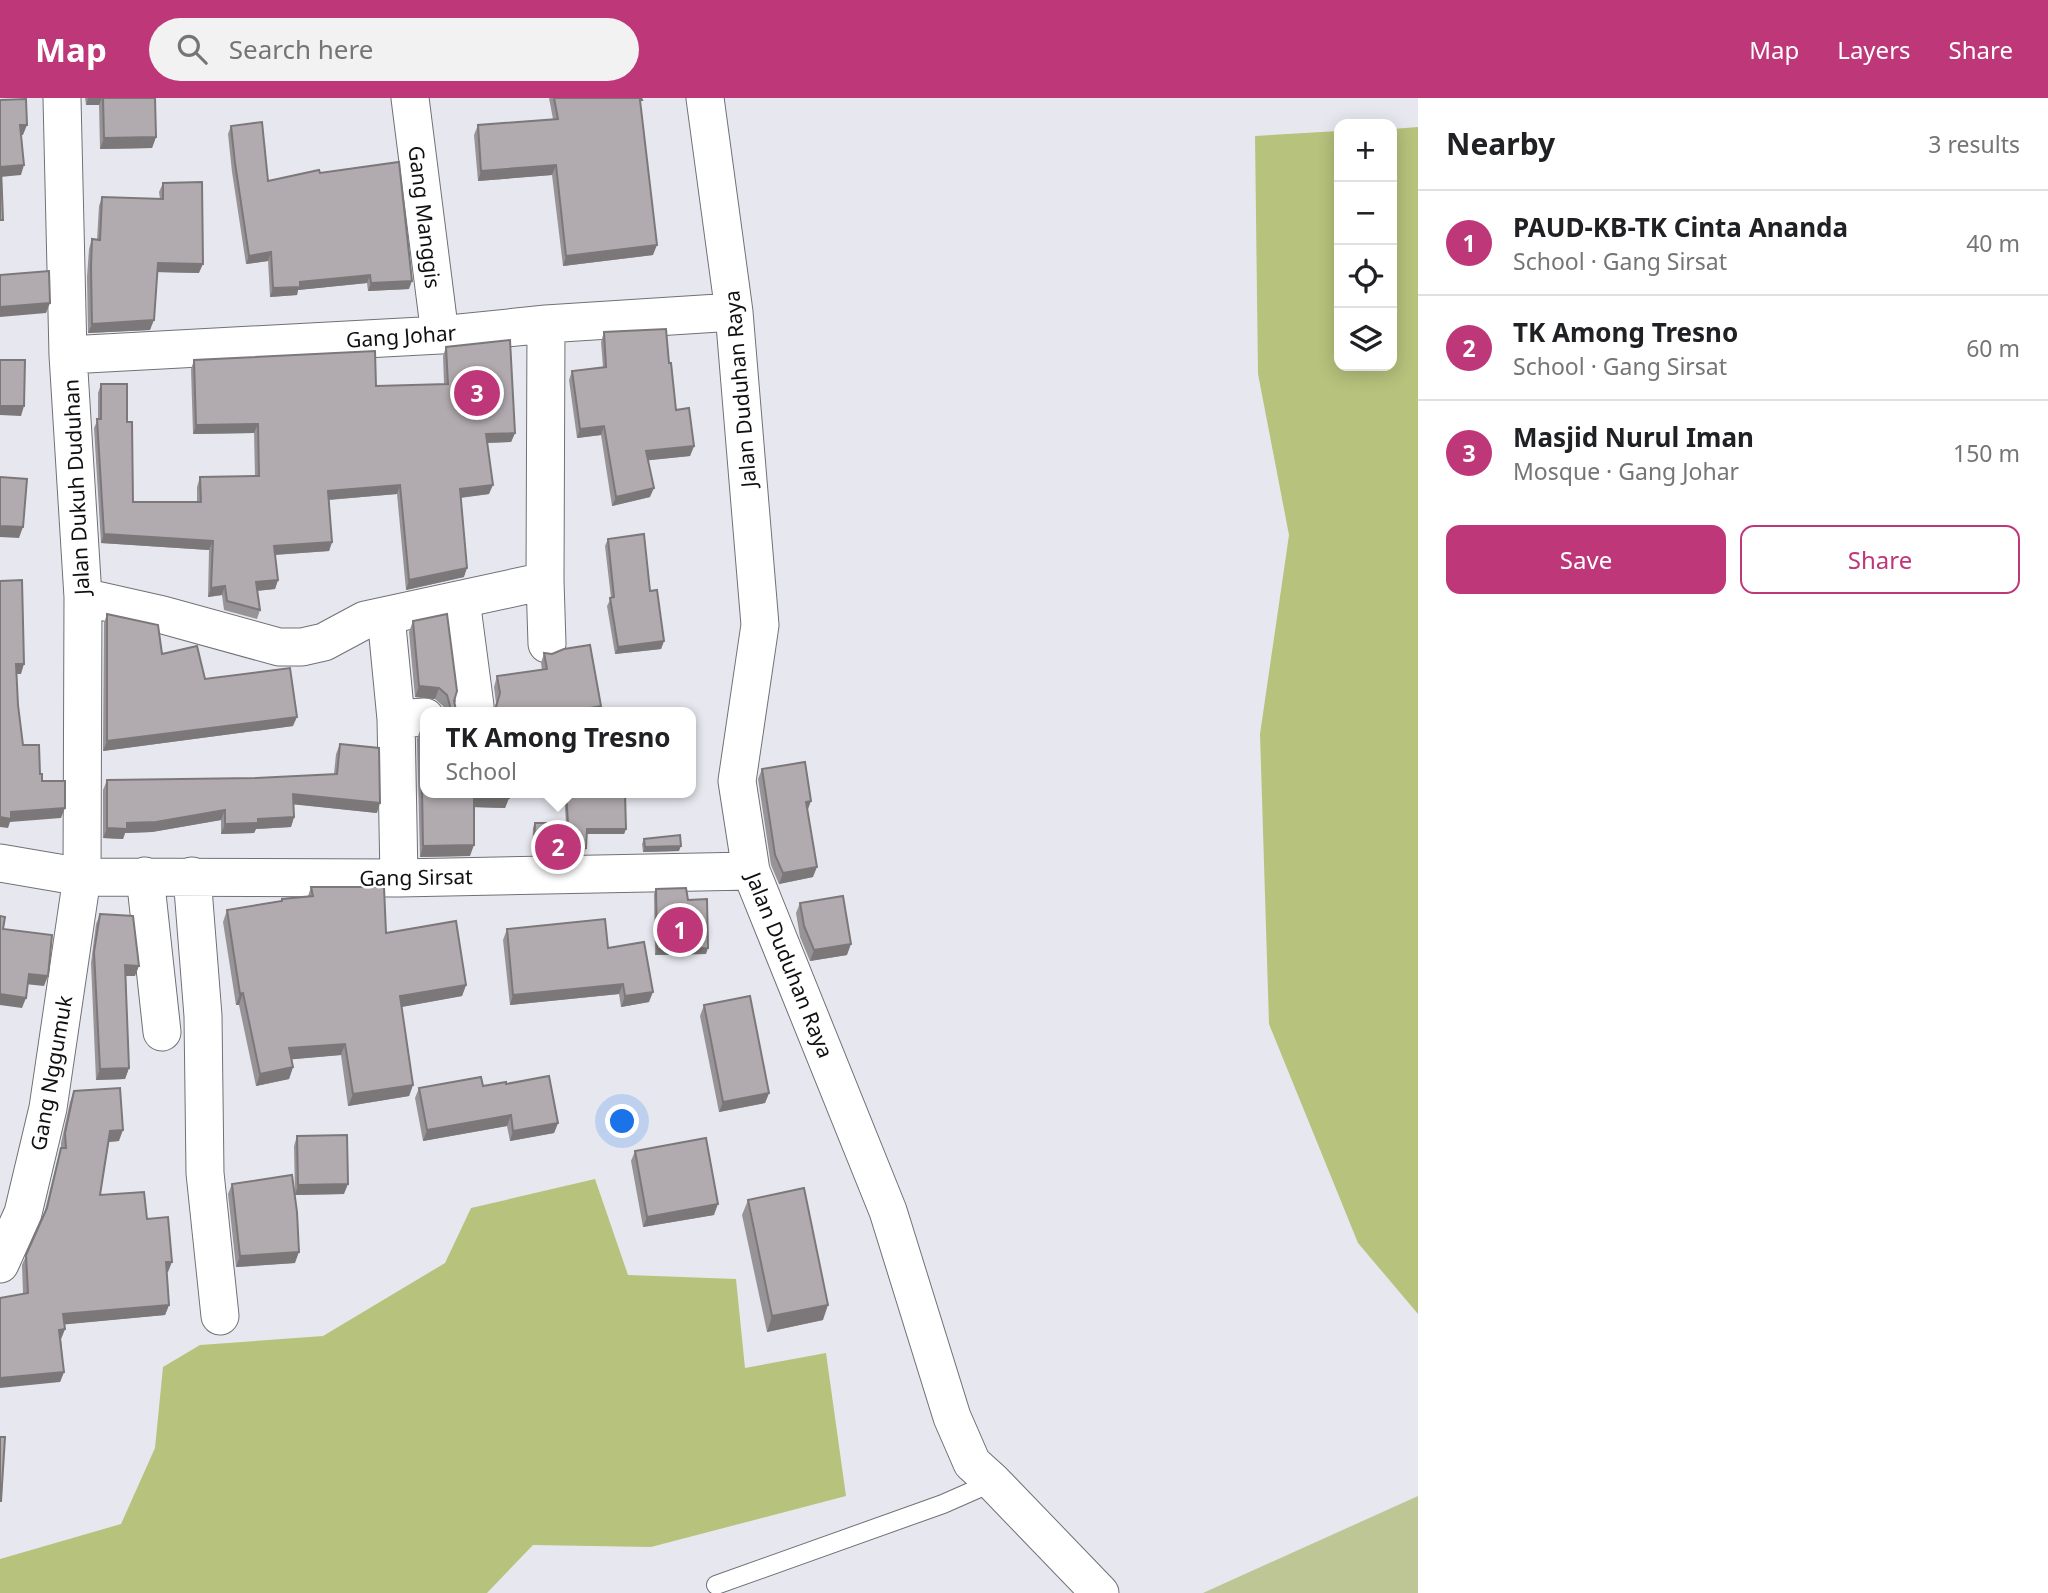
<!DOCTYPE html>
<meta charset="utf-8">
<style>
body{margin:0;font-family:"Noto Sans",sans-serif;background:#f2f2f2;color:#202124}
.controls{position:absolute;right:21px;top:21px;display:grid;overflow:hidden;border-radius:14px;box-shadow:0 4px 18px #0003}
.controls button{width:63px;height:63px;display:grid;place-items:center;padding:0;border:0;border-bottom:2px solid #e0e0e0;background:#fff;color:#202124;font:35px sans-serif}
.you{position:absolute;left:623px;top:1024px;width:24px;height:24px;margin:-18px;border:5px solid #fff;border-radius:50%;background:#1a73e8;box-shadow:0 0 0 10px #1a73e833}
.badge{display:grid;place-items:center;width:46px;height:46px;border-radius:50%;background:#be3778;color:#fff;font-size:23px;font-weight:700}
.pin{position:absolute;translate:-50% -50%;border:4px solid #fff;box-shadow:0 2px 7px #0006}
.popup{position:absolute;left:420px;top:609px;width:276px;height:91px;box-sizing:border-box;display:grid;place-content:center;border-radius:14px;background:#fff;filter:drop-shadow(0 2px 5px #0005);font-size:23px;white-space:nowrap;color:#757577}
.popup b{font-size:26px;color:#202124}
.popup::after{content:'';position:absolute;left:50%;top:100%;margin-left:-14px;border:14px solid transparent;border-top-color:#fff}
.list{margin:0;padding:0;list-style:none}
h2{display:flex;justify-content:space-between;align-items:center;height:91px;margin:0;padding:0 28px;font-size:30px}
h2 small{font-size:23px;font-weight:400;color:#757577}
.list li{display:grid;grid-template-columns:46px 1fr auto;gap:21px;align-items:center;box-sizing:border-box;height:105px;padding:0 28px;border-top:2px solid #e0e0e0}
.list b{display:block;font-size:26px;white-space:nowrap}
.list p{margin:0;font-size:23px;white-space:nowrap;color:#757577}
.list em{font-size:23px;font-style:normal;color:#757577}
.actions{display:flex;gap:14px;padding:21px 28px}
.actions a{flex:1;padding:16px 0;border:2px solid #be3778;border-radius:14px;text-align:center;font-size:24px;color:#be3778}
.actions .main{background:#be3778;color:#fff}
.icon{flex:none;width:38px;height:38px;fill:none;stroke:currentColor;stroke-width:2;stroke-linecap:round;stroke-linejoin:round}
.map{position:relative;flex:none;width:1418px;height:1495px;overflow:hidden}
header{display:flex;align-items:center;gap:42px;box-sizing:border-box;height:98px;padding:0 35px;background:#be3778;color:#fff}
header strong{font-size:33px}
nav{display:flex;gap:38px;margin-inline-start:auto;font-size:24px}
.search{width:490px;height:63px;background:#f2f2f2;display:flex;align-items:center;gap:18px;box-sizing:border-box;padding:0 24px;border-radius:38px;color:#757577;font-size:26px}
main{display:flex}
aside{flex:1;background:#fff}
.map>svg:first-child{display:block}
.green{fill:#bec695}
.forest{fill:#b7c27c}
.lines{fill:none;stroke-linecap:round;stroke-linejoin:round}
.service-casing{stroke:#6f7176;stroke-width:20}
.minor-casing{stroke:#6f7176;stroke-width:39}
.service{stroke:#fff;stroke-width:18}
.minor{stroke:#fff;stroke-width:37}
.wall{fill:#989396}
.shaded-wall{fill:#7c787a}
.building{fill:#b1abaf;stroke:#7c787a;stroke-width:2}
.labels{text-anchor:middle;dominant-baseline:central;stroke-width:5;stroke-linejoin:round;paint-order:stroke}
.street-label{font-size:21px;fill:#101012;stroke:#fff}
</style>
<header>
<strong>Map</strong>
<div class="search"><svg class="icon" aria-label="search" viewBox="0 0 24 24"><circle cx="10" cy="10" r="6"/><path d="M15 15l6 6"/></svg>Search here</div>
<nav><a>Map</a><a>Layers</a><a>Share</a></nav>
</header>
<main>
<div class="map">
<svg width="1418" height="1495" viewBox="0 0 1418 1495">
<rect width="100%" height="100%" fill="#e7e8ef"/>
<path class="green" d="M1418,1398v97h-215z"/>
<path class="forest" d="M1418,29v1187l-60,-71 -89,-219 -9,-290 29,-199 -31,-161 -3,-238 84,-5v235h53v-237z
M595,1081l33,96 108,4 9,89 81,-15 20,143 -195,51 -118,-2 -46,48h-487v-34l121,-35 34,-76 8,-81 37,-22 123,-9 122,-73 26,-55z"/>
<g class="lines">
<g class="service-casing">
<path id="service" d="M716,1487l227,-81 50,-22"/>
</g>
<g class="minor-casing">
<path id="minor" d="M410,0l30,237
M705,0l29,214 26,313 -23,156 14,90 137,340 64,206 20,46 21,19 107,111
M546,226l-1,257 2,63
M68,257l372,-20 106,-11 188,-12
M83,499l80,18 116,32h23l22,-5 41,-22 180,-39
M461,502l14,106 -4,6
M386,518l10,103
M0,765l82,14 317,1 352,-7
M145,778l17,156
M192,778l11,140 2,157 15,143
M399,780l-3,-159 29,-2
M0,1166l23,-51 25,-105 34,-231 1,-280 -15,-242 -6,-257"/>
</g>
<use href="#service" class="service"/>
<use href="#minor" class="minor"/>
</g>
<path class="wall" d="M85,0h70l1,39 -4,11 -52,1 -1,-44h-13z
M549,0h92l-1,6 13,151 -90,11 -11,-91 -74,6 -4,-46 4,-10 75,-6z
M231,28l37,55 52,-8 89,116 -41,2 -1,-8 -69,7 -1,5 -27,2 -2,-36 -22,3 -14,-92 -4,-38z
M163,85l36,90 -42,-1 -7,58 -62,3 -1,-56 2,-28 3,-10 5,1 2,-34 3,-9 58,2 -1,-7z
M604,234l65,31 7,47 18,36 -4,10 -42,4 2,37 -38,9 -11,-71 -24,3 -8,-58 3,-9 31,-4 -2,-25z
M446,249l69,86 -4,9 -24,1 2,51 -28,4 3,79 -58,13 -9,-96 -68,6 3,42 -3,9 -54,4 3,25 -3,9 -18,2 3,19 -3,9 -33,-9 -2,-15 -14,2 1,-47 -108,-7 -7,-115 4,-9v-26l3,-9 26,38 6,80h64v-15l3,-10 55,-1 -1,-43 -61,1 -2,-65 3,-9 182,26 68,-2 -1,-28z
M608,441l42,52 14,50 -3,8 -46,5 -8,-48 4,-8 -6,-52z
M107,516l55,40 43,25 88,47 -190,25 1,-128z
M413,523l41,80 2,9 2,2h-13l-2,-6 -8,-7 -20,-2 -6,-65z
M544,555l57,53 -3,6h-106l2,-3 2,-6 -2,-16 3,-11 45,-6 -1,-7z
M421,630l88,70 -4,10 -31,-1 -4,49 -50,1 -3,-118z
M340,646l37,69 -83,-9v13l-3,10 -35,2 -2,4 -33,1v-14l-69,12 -27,1 -2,6 -20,-1v-48l4,-10 149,-2 78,-4 2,-20z
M762,671l45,42 6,66 -34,7 -8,-19 -13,-86z
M564,695h61l1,36 -2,5h-37l-1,14 -2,5 -52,1 1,-26 2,-5h31z
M644,741l35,12 -36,1 -1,-8z
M311,789l155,98 -4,11 -61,11 12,78 -4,11 -61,10 -7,-51 -49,4 1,8 -4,12 -33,7 -17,-81h-3l-13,-83 4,-12 81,-14z
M656,791l32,11 18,54 -51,1 -1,-61z
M800,805l47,52 -37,6 -10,-24 -4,-24z
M100,816l35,62h-9l3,92 -4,11 -29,1 -5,-117 5,-39z
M507,831l101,19 41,54 -28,5 -2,-13 -109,11 -7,-65z
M704,907l65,88 -4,10 -46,9 -19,-96z
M506,986l52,39 -4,10 -44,8 -3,-15 -84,15 -8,-43 4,-10z
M74,993l45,50 -10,1 -9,53 47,24 21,53h-1l2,33 -4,10 -100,9v5l-4,10 3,33 -4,10 -37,-88 -1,-29 22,-51 14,-56 3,-10v-5l9,-41z
M297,1038l47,58 -49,1v68l-59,4 -8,-73 4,-10 63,11 -1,-49z
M635,1053l79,64 -71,12 -12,-66z
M748,1102l75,120 -56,12 -25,-117z"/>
<path class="shaded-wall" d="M88,0h14l-3,7h-13z
M20,27h7l-4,10h-6z
M156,39l-4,11 -52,1 4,-11z
M24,67l-3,10 -21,2 1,-10z
M556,67l-4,10 -74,6 3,-10z
M657,147l-4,10 -90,11 3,-10z
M271,154l-3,9 -22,3 3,-8z
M158,165l45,1 -4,9 -45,-1z
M370,177l-3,8 -69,7 -1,5 -27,2 3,-9 27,-6z
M412,183l-3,8 -41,2 3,-8z
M50,205l-4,10 -46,4v-10z
M154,222l-4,10 -62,3 4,-9z
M0,308h24l-3,10 -21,-1z
M258,326l-4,9 -61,1 3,-9z
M604,328l-3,9 -24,3 3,-9z
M515,335l-4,9 -28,1 3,-9z
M694,348l-4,10 -48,5 4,-10z
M400,387l-3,9 -72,6 3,-9z
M493,387l-4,9 -32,4 3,-9z
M654,390l-4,9 -38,9 4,-9z
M0,428l23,1 -4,11 -19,-1z
M104,436l109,7 -4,9 -108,-7z
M332,444l-3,9 -58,4 3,-9z
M467,470l-3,9 -58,13 3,-10z
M278,482l-3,9 -22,2 3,-9z
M225,488l-3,9 -14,2 3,-9z
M664,543l-3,8 -46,5 3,-7z
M16,566h8l-3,10h-9z
M419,588l20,2 -4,11 -20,-2z
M601,608l-3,6h-30z
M297,619l-4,9 -190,25 4,-10z
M293,696l87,9 -3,10 -87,-9z
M474,698l35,2 -4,10 -35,-1z
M811,703l-4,11 -1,-10z
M65,710l-4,10 -51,4 -2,6 -8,-1v-10l11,-5z
M225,712l-4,10 -69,12 -27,1 -2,6 -20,-1 4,-10 20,-5z
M294,719l-3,10 -35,2 -2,4 -33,1 4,-10 33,-5z
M587,731h39l-2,5h-39z
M474,747l-4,11 -50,1 3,-11z
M681,748l-2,5 -36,1 2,-5z
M586,750l-2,5 -52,1 2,-5z
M817,769l-4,10 -34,7 4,-11z
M851,846l-4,11 -37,6 4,-11z
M708,850l-2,6 -51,1 2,-6z
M125,867l14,1 -4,10h-14z
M29,876l19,2 -4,10 -19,-2z
M623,886l-4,10 -109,11 3,-10z
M466,887l-4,11 -66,12 4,-12z
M653,894l-4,10 -28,5 4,-11z
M243,895l-4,12h-3l4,-11z
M0,896l26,4 -4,10 -22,-3z
M345,946l-4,11 -56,5 4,-12z
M293,969l-4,12 -33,7 4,-12z
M129,970l-4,11 -29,1 4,-11z
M413,987l-4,11 -61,10 5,-12z
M769,995l-4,10 -46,9 4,-10z
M511,1017l-4,11 -84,15 4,-11z
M558,1025l-4,10 -44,8 3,-10z
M123,1032l-4,11 -12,1 3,-11z
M348,1086l-4,10 -49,1 3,-10z
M718,1106l-4,11 -71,12 4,-10z
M299,1154l-4,11 -59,4 4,-11z
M166,1164h6l-4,10 -6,1z
M169,1207l-4,10 -106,10 4,-11z
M828,1207l-5,15 -56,12 5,-16z
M65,1231l-4,10 -5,1 3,-10z
M64,1274l-4,10 -60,6v-10z"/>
<path class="building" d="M103,0h52l1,39 -52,1z
M554,0h87l1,2h-2l17,145 -91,11 -10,-91 -75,6 -3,-46 80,-6z
M26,1l1,26h-7l4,40 -23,2 2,53h-3v-120z
M262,24l6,59 51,-11 1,3 79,-11 13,119 -41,2 -1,-8 -70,7v5l-27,1 -2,-36 -22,4 -14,-93 -4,-37z
M202,84l1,82 -45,-1 -4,57 -62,4 -1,-56 1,-29 8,1 2,-43 61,2v-16z
M49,173l1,32 -50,4v-32z
M666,231l3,34h2l5,47 13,-2 5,38 -48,5 8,37 -38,9 -12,-71 -24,3 -8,-58 34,-4 -2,-35z
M510,242l5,93 -29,1 7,51 -33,4 7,79 -58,12 -9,-95 -72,6 4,51 -58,4 4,34 -22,2 4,28 -33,-9 -2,-15 -14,2 2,-47 -109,-7 -7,-115h4v-35h26v38h5l1,80h68l-1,-25 59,-1 -1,-52 -62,1 -2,-65 181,-9 1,35 72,-2 -2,-37z
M0,262h25l-1,46h-24z
M0,379l27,2 -4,48 -23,-1z
M644,436l6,57 7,-1 7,51 -46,6 -8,-49 4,-1 -6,-58z
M22,482l2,84h-8l2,41 5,40h16l1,29h2v7h23v27l-54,4v7l-11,-2v-236z
M107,516l51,11 4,29 35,-8 8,33 85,-11 7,49 -190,24z
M447,516l10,77 -3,10 2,9 2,2h-10l2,-6 -3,-11 -8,-7 -20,-2 -6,-65z
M590,547l11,61 -33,6h-76l4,-5 4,-14 -3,-17 50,-7 -3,-16 8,1 12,-5z
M421,630h4v65h84v5l-35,-2v49l-51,1z
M340,646l39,4 1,55 -87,-9 1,23 -36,2v4l-33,1v-14l-69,12 -29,1v6l-20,-1v-48l149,-2 81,-4z
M805,664l6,39 -5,1 11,65 -34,6 -8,-18 -13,-86z
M566,695h59l1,36h-39l-1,19 -52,1 1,-26h33z
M680,737l1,11 -36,1 -1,-8z
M311,789h73l2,46 70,-12 10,64 -66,11 13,89 -60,9 -8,-50 -56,4 4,19 -33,7 -17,-81 -3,1 -13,-84 55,-9v-2l31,-3z
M686,790l2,12 19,-1 1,49 -51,1 -1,-60z
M843,798l8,48 -37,6 -10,-24 -4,-23z
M100,816l33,2 6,50 -14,-1 4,103 -29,1 -6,-117z
M0,818l5,1 -2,12 49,6 -4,41 -19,-2 -3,24 -26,-4z
M605,821l3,29 36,-6 9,50 -28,4 -2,-12 -110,11 -6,-66z
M750,898l19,97 -46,9 -19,-97z
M549,978l9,47 -45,8 -2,-16 -84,15 -8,-42 62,-11 2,9 23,-4v2z
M120,990l3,42 -13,1 -10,64 44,-3 3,27 21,-2 4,45h-6l3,43 -106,9 2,15 -6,1 5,42 -64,6v-80l28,-5 -2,-38 21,-47 14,-60h5l-1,-15 9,-42z
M347,1037l1,49 -50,1 -1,-49z
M706,1040l12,66 -71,13 -12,-66z
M292,1077l5,37 2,40 -59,4 -8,-72z
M804,1090l24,117 -56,11 -24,-116z
M0,1339h5l-4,64h-1z"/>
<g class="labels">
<g class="street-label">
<text transform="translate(425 119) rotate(83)">Gang Manggis</text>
<text transform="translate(401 238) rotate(-4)">Gang Johar</text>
<text transform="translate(740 291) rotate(-95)">Jalan Duduhan Raya</text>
<text transform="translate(76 389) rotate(-93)">Jalan Dukuh Duduhan</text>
<text transform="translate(416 779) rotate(-1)">Gang Sirsat</text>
<text transform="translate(790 867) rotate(68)">Jalan Duduhan Raya</text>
<text transform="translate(51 975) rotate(-80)">Gang Nggumuk</text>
</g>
</g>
</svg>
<div class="controls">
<button>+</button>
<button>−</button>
<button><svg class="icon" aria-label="locate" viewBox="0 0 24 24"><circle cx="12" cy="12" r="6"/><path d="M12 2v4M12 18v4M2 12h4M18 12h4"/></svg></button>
<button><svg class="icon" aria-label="layers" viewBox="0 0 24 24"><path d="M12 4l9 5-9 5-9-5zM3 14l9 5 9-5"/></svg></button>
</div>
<div class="you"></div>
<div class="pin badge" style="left:680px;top:832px">1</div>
<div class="pin badge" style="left:558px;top:749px">2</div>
<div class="popup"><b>TK Among Tresno</b>School</div>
<div class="pin badge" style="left:477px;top:295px">3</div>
</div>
<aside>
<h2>Nearby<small>3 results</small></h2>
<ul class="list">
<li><span class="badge">1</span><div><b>PAUD-KB-TK Cinta Ananda</b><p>School · Gang Sirsat</p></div><em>40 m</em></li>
<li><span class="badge">2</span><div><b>TK Among Tresno</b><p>School · Gang Sirsat</p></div><em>60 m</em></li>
<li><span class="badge">3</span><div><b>Masjid Nurul Iman</b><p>Mosque · Gang Johar</p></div><em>150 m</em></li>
</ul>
<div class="actions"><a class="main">Save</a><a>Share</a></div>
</aside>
</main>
